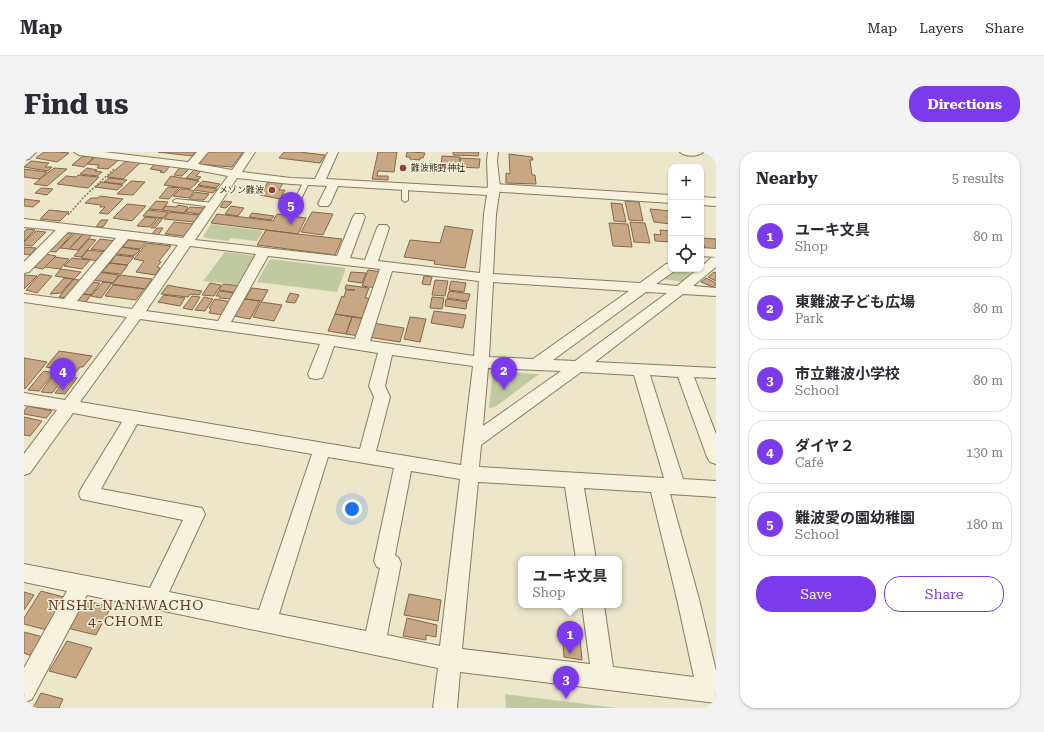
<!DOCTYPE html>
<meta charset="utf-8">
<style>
body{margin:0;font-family:"Roboto Serif","Noto Sans JP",serif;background:#f2f2f3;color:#2b2b33}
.controls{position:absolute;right:12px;top:12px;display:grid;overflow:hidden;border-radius:8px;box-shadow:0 1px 3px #0004}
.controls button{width:36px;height:36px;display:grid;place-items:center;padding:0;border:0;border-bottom:1px solid #e1e1e2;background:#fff;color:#2b2b33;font:20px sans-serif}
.you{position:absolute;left:328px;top:357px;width:14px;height:14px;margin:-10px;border:3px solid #fff;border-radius:50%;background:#1a73e8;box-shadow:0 0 0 6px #1a73e833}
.badge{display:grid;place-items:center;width:26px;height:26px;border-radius:50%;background:#7c3aed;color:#fff;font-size:13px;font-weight:700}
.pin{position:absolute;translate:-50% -33px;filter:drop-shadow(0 1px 2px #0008)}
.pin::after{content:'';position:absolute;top:21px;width:14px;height:12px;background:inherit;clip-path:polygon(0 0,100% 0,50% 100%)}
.popup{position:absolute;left:494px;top:404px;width:104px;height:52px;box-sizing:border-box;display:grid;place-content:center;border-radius:8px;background:#fff;filter:drop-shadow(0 1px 3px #0005);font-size:13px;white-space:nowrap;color:#7c7c81}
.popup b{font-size:15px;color:#2b2b33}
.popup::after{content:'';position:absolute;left:50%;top:100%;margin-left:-8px;border:8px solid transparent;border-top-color:#fff}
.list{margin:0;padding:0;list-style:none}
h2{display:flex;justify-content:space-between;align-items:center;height:52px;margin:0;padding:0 16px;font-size:17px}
h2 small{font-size:13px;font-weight:400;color:#7c7c81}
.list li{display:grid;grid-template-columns:26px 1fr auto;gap:12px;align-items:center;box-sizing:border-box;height:64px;margin:0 8px 8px;padding:0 8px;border:1px solid #e1e1e2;border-radius:16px}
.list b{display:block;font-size:15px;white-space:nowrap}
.list p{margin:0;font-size:13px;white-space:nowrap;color:#7c7c81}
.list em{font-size:13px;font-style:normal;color:#7c7c81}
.actions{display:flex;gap:8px;padding:12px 16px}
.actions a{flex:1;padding:9px 0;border:1px solid #7c3aed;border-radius:16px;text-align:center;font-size:14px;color:#7c3aed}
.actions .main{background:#7c3aed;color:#fff}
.icon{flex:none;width:22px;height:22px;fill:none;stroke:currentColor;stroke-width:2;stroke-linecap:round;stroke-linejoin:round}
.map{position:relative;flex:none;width:692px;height:556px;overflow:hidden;border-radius:16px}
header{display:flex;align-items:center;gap:24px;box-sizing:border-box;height:56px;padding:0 20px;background:#fff;border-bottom:1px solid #e1e1e2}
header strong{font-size:19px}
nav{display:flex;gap:22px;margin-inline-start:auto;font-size:14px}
.intro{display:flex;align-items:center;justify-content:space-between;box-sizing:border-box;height:96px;padding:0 24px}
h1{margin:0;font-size:28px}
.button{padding:10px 18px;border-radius:16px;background:#7c3aed;color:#fff;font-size:14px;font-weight:700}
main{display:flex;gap:24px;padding:0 24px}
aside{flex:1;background:#fff;border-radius:16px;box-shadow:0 1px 3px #0004}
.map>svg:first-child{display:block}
.green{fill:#c0c99f}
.building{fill:#c7a784;stroke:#856748}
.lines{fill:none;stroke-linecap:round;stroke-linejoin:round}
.service-casing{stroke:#877a60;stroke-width:2}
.minor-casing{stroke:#877a60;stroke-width:2}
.tertiary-casing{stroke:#877a60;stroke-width:2}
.path{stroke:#877a60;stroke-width:1.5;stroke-dasharray:2 1.5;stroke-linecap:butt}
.service{fill:#f7f2de;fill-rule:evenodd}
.minor{fill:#f7f2de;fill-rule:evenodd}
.tertiary{fill:#f7f2de;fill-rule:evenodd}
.poi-dot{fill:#923f35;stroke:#f4efda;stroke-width:1.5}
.labels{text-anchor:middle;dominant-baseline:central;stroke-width:3;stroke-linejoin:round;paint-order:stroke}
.far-poi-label{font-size:9px;fill:#393022;stroke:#f4efda;text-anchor:start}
.near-neighbourhood-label{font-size:14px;letter-spacing:1px;fill:#623925;stroke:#f4efda}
</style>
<header>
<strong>Map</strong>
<nav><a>Map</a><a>Layers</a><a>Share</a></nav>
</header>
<div class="intro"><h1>Find us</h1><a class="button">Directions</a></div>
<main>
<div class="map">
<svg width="692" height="556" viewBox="0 0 692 556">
<rect width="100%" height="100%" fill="#ece6cb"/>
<path class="green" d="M187,72l52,7 -6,10 -26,-3 -3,3 -22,-3 -3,-2z
M201,100l32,4 -16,29 -38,-4z
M246,107l76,9 -9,24 -80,-10z
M651,117h6l12,6 -8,7 -23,-3z
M469,220l46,2 -44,33 -6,1z
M481,542l112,14h-111z"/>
<path class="building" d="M20,0h15l10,1 -12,9 -21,-4z
M134,0h37l-3,4z
M183,0h36l-11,15 -35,-3z
M260,0h15l26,3 -5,8 -41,-5z
M354,0h19l-3,20 -16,-1 -1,5h11v4l-16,-1z
M383,0h5l13,1 -2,5h-3v2l-10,-1v-2h-4z
M429,0h26l-1,4 -25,-1z
M485,2l23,3 1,3h-3l2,15h3l1,9 -30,-1v-10l4,1z
M59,4l11,1 -10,10 -12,-2z
M72,4l24,3 -12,10 -11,-1 2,-3 -12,-1z
M418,4l18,1 -1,11 -18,-1z
M436,6l20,1 -1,9 -20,-1z
M7,9l18,2 -4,4h7l-4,4 -24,-4z
M102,9l14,2 -17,16 -16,-2z
M132,11l15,2 -7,8 -4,-1 2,-1 -12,-2z
M156,15l10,1 -8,8 -8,-1z
M30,16l13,1 -20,17 -13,-2z
M63,16l10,2 -2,1 7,1 -5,4 -17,-2z
M0,17l23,3 -8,7 -8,-1 -7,-1z
M171,17l7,1 -6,6 5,1 -3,3 -12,-2z
M54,23l21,2 -11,11 -31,-4 9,-8 10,1z
M147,24l28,5 -9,8 -26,-4z
M85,26l18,2 -5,4 -18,-2z
M107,29l14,1 -12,13 -16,-1z
M179,29l17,3 -4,4 -18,-3z
M78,30l21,3 -6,5 -22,-3z
M244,30l15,1 -4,7h6l-5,9 -20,-4z
M174,34l19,3 -4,4 -19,-3z
M144,35l11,1 -10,11 -10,-1z
M17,36l12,1 -6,6 -12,-2z
M156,37h7l7,2 -5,7 -16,-2z
M171,40l6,1 8,1 -5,6h-15z
M76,44l23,3 -15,15 -9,-1 6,-6h-5l1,-2 -16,-2 6,-5h7z
M0,47l16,2 -7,6 -9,-1z
M132,49l12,1 -6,8 -13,-1z
M200,49l8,1 -6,6 -6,-1z
M601,49l14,1 4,19 -14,-1z
M587,51l11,1 4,18 -12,-1z
M103,52l19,2 -14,15 -19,-3z
M154,53l10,2 -4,6 -22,-3 4,-4 10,1z
M207,54l13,2 -6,8 -13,-2z
M166,55l14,1 -5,6 -14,-2z
M626,57l21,2v13l-17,-2z
M25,58l20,2 -9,9 -20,-2z
M124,58l20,2 -5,6 -20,-2z
M145,60l30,3 -5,7 -30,-3z
M288,60l21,2 -10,21 -22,-3z
M228,61l22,3 -3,4 -22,-3z
M193,62l56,7 4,-7 29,4 -8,16 -87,-11z
M121,65l12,1 -7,9 -13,-1z
M135,66h4l-8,10h-4z
M77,68h7l-5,7h-7z
M150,70l19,2 -9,12 -19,-2z
M606,70l15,1 5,20 -16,-1z
M585,71l19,1 4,23 -19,-1z
M421,74l28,4 -8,38 -31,-4 1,-3 -31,-4 6,-17 30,3z
M133,76h6l-5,7 -6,-1z
M3,77l8,1 -11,11v-9z
M242,78l32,4 44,5 -7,16 -78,-10z
M636,78l11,1v11l-16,-1 -1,-7 7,1z
M12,79l10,1 -14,14 -8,-1v-3z
M45,81h4l-17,19 -8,-1 16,-17z
M51,81l8,1 -14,15 -9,-1z
M59,82l9,1 -14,15 -9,-1z
M677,86l15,1v10l-11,-1z
M65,87l7,1 -15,17 -7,-1z
M76,87l16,2 -9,10 -16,-2z
M104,88l18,2 -6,7 -17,-2z
M123,91l24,3 -12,15 2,1 -4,5 3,1 -5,7 -19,-3 8,-11 -10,-2z
M0,95l12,1 -6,7 -6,-1z
M98,95l18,3 -6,6 -18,-2z
M64,98l17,2 -7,9 -17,-3z
M21,102l11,2 -13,13 -11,-2z
M92,103l18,2 -7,8 -17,-2z
M31,105l14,2 -9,10 -15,-2z
M48,106l18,2 -8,9 -18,-3z
M86,111l17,2h1l-7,9 -19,-2z
M37,117l20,3 -7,7 -19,-3z
M344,118l15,2 -6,16 -15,-2z
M75,120l20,3 -6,8 -20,-3z
M327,120l15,1 -4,10 -14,-2z
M690,120l2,1v8l-8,-4z
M16,122l12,2 -15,17 -11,-3z
M0,123l13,1 -13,13z
M96,123l32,4 -7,10 -33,-5z
M400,124l8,1 -2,8 -8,-1z
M40,126l9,1 -12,14 -11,1z
M682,126l10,5v2l-3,2 -12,-5z
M50,127l9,2 -15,17 -9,-1z
M411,128l13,1 -3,15 -13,-1z
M427,129l15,2 -2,9 -15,-2z
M66,130l10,1 -9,12 -11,-2z
M79,130l9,1 -11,15 -10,-2z
M186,131l11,2 -7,11 -12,-1z
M199,132l19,2 -4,7 -19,-3z
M89,133l31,4 -8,11 -31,-4z
M144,133l9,2 25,4 -3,4 -9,-1 -2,3 -27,-3z
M322,133l23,3 -4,10h4l-7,20 -27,-4 7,-18 2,1 2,-7h9l-10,-1z
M228,136l16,2 -6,11 -17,-2z
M195,139l16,2 -4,6 -12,-1 1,-2h-4z
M425,139l21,3 -2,7 -21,-3z
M266,141l9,2 -4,8 -9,-1z
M56,142l11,1 -6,8 -11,-2z
M140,143l21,3 -5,8 -22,-4z
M168,144l8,1 -8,13 -9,-2z
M180,145l9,2 -8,12 -10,-1z
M408,145l12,1 -2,11 -12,-1z
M191,147l16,3 -8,13 -14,-2 2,-4 -2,-1z
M220,147l16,2 -10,18 -16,-3z
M422,147l21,3 -1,7 -21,-3z
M237,150l21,3 -8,16 -21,-4z
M410,159l32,4 -3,13 -32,-5z
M311,162l17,3 -6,17 -18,-3z
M328,165l15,2 -7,17 -14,-2z
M386,165l16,2 -6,23 -16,-3z
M349,171l31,5 -4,14 -32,-5z
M35,199l33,5 -9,11h-3l-4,5 -30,-5z
M0,206l23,4 -22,27 -1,-1z
M20,219l10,2 -15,18 -11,-1 13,-16z
M31,221l10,2 -3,3h2l-12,15 -11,-1z
M43,224l10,2 -12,16 -10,-1z
M4,254l24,5 -6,7 -22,-4v-3z
M0,265l18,4 -12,15 -6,-1z
M17,439l26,7 -20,32 -23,-6v-6z
M0,440l10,3 -10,15z
M385,442l32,6 -3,21 -34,-6z
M60,448l27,7 -15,28 -29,-7z
M383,466l30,7 -1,12 -10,-2v5l-23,-4z
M538,474l17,2 3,32 -18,-3z
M0,480l19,5 -11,19 -8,-3z
M43,489l25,7 -16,30 -27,-7z
M17,541l22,6 -4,9h-26z"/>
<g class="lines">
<g class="service-casing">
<path id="service" d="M283,27l3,2 -10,20 -5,1 -1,-1 10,-20z
M381,32l3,2v14l-3,2 -3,-2v-14z
M152,47l37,4 3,2 -3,2 -39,-5 -1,-1z"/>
</g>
<g class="minor-casing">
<path id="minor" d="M50,0h30l84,10 9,-10h11l-10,12 34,6 13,-18h10l-13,20 49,6 24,1 13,-27h10l-12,27 162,9 -1,-27 1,-9h10l-1,9 3,27 -4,26 -3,60 147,9 26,-19 5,-1v6l5,1 -20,14 21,2 21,-17h3v-2l10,-9 5,-1v10l-23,19 23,2v8l-33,-2 -88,68 121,6v10l-22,-1 22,57v30l-6,-2 -3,-5 -29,-80 -28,-2 33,104 33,2v16l-46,-3 29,105 17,72v32l-256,-31 -3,36h-24l5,-40 -351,-73 -55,104 -8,4v-35l43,-77 -43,-9v-18l126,24 33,-68 -102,-21 -2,-5 2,-5 41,-67 -49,-9 -43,60 -6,2v-21l33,-44 -33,-5v-12l41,7 62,-83 -103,-15v-8l40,5 52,-61 -48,-6 -39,40 -5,1v-11l32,-32 -32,-3v-8l159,19 45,-62 -37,-7 -112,-14zM213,26l54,6 36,2 -9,18 2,2h8l2,-2 8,-18 149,9 -3,19 -4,59 -102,-12 11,-33 -2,-3h-8l-2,3 -12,32 -15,-2 15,-41 -2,-3h-8l-2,3 -16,39 -142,-16zM104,87l50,6 -46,64 -55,-8zM166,94l66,8 -38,67 -72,-10zM244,104l112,13 -25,70 -124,-17zM368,119l87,10 -5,75 -104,-15zM469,130l136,9 -96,68 -44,-2zM622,140l21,1 -92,68 -22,-1zM116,167l180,25 -12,30 2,4 6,1 6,-1 2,-4 10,-28 44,7 -9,33 5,11 -14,52 -280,-47zM368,203l81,11 -12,99 -85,-14 14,-54 -5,-11zM464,216l73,3 -78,55zM557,220l53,3 30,103 -185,-11 2,-22zM113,272l175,30 -53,156 -90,-18 36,-78 -3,-6 -101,-19zM304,305l66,11 -20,93 3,6 3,1 -14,63 -87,-17zM387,319l49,8 -20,167 -53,-11 14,-72 -3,-6 -3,-2zM454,330l87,5 11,72h20l-12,-71 67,4 26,107 17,78 -81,-10 -9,-62h-22l8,59 -128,-15z
M656,0h23c-5,5 -18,5 -23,0z
M677,96l15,1v8l-15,-1z"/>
</g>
<g class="tertiary-casing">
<path id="tertiary" d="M0,0h12l-7,7 -5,1z
M470,32l177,11v8l-182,-12 -2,-3 2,-3z
M677,45l15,1v8l-15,-1z"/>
</g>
<path class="path" d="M44,63l17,-19 29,-27"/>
<use href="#service" class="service"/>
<use href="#minor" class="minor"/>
<use href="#tertiary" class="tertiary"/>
</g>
<g class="poi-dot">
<circle cx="379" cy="16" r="4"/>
<circle cx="248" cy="38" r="4"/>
</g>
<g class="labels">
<g class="far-poi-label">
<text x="387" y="16">難波熊野神社</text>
<text x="240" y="38" text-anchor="end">メゾン難波</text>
</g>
<g class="near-neighbourhood-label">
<text x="102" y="453">NISHI-NANIWACHO<tspan x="102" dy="16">4-CHOME</tspan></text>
</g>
</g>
</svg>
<div class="controls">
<button>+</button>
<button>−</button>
<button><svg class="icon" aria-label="locate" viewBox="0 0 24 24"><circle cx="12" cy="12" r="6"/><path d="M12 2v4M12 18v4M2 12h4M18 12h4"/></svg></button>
</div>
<div class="you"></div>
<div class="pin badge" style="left:546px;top:502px">1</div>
<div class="popup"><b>ユーキ文具</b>Shop</div>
<div class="pin badge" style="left:480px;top:238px">2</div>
<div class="pin badge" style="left:542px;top:547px">3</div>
<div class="pin badge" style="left:39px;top:239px">4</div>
<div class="pin badge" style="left:267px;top:73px">5</div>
</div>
<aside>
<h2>Nearby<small>5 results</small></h2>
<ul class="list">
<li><span class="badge">1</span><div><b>ユーキ文具</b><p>Shop</p></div><em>80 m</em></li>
<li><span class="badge">2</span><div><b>東難波子ども広場</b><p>Park</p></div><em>80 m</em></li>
<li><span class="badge">3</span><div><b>市立難波小学校</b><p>School</p></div><em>80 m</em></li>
<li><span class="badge">4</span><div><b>ダイヤ２</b><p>Café</p></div><em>130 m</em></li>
<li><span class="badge">5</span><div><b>難波愛の園幼稚園</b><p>School</p></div><em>180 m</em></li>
</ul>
<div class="actions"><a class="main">Save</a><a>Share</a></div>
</aside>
</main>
